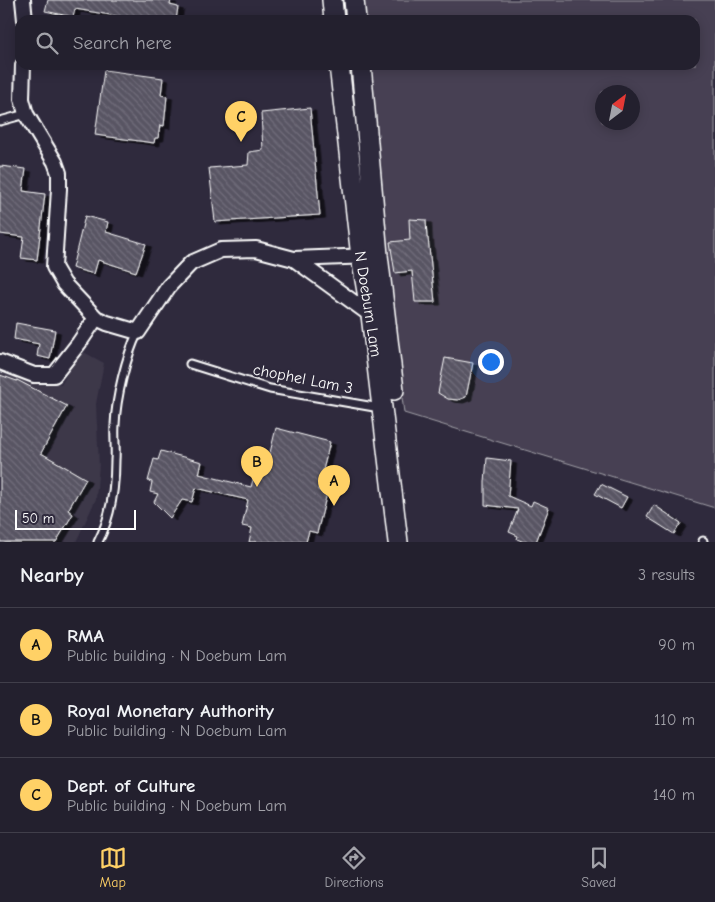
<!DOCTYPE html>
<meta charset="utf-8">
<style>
body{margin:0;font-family:"Comic Neue",sans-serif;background:#2f2d3a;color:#f1f3f6}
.compass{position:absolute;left:595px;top:85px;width:45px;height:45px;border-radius:50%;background:#23202e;box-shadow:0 2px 12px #0003;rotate:32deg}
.scale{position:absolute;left:15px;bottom:12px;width:121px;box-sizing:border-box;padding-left:5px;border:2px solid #fff;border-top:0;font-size:14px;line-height:18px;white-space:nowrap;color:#fff;-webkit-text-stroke:4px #2f2a3d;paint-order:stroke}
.you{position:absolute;left:490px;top:361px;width:18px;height:18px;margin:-12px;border:4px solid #fff;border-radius:50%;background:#1a73e8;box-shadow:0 0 0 8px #1a73e833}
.badge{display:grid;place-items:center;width:32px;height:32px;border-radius:50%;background:#ffd166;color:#111;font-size:16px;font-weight:700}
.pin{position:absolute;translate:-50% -41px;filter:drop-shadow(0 1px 2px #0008)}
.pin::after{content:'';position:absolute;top:26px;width:18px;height:15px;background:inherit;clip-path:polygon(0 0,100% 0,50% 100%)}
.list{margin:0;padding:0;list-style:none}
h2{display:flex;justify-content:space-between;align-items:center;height:65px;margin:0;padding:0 20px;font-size:21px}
h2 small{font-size:16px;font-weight:400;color:#a3a3aa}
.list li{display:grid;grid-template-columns:32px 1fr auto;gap:15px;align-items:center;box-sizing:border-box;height:75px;padding:0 20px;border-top:1px solid #403e4a}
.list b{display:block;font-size:19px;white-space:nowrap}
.list p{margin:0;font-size:16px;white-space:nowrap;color:#a3a3aa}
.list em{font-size:16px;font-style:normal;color:#a3a3aa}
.icon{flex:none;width:28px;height:28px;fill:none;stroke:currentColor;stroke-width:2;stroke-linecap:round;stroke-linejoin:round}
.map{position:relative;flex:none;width:715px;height:542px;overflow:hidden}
.search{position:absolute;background:#23202e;box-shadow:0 2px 12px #0003;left:15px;right:15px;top:15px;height:55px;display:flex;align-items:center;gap:12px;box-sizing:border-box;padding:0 18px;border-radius:15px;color:#a3a3aa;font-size:19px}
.sheet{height:290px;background:#23202e}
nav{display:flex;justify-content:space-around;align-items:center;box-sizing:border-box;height:70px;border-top:1px solid #403e4a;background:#23202e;font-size:14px;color:#a3a3aa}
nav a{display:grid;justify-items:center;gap:2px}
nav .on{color:#ffd166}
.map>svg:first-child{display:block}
.built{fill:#3c3749}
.grass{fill:#464152;stroke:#a2a0a8;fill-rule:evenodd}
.building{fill:url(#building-back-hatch);stroke:#fff;filter:url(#shadow)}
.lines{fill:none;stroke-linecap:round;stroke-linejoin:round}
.lane-casing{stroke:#fff;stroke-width:11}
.street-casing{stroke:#fff;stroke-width:18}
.secondary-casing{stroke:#fff;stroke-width:22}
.lane{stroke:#2f2a3d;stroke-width:7}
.street{stroke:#2f2a3d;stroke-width:14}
.secondary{stroke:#2f2a3d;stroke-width:19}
.labels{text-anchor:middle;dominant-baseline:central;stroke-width:4;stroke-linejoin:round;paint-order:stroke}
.street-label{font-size:16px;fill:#fff;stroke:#2f2a3d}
</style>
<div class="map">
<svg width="715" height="542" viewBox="0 0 715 542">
<defs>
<pattern id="building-back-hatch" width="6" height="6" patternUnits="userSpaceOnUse" patternTransform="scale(1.25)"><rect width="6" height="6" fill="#595564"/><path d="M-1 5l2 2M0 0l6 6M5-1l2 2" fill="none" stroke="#726e7b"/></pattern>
<filter id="shadow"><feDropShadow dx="5.5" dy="3" stdDeviation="0" flood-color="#0009"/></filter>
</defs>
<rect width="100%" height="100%" fill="#2f2a3d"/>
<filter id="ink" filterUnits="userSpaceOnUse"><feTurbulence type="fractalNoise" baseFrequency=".02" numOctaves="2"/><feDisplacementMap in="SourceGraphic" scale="10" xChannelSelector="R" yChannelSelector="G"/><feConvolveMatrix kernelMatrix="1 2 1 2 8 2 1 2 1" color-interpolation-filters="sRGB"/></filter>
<g filter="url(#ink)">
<path class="built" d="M80,350l24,13 -8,41 3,61 -3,34 -20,43h-76v-179l4,-9 57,31z"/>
<path class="grass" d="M353,0h362v508l-311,-95 -43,-348h334v-45h-340zM602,92h30v30h-30z"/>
<path class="building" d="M48,0h123l-1,5 8,2 -2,13h-54v-3l-47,-8 -2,8 -28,-6z
M104,70l59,8 -2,17 6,1 -3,30 -4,-1 -2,13h-3l-1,5 -59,-8z
M310,108l10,107 -105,7 -6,-54 39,-3 1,-13 14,-2 -2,-37z
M0,166l26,3 -3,22 22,3 -8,66 -16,-2 3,-21 -24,-3z
M85,216l23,6 -2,10 40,12 -10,28 -38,-12 -4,14 -22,-6z
M409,219l17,1 1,18h1l7,64h-20l-3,-31 -17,2 -5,-31 20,-2z
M16,323l39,7 -5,29 -13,-3 2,-12 -25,-5z
M445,358l28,5 -7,34 -8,3 -10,-1 -10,-6z
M0,375l17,6v-1l50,26 -26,47 45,26 -18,31 5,4 -17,28h-56z
M276,428l54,14 -12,48 9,3 -10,40 -8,-2 -3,11h-57l3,-14 -10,-2 6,-26 -52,-12 -4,14 -10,-2 -12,18 -16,-16 4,-8 -8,-2 2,-10 -4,-1 6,-22 4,1 3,-9 41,11 -3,12 52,13 7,-25 9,3z
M487,458l24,3 -3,35 23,10 2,-5 16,7 -13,34h-12l-7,-3 1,-3 -9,-4 9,-23 -33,-4v-23z
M601,484l26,13 -6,11 -26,-14z
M654,505l27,18 -7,11 -27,-17z"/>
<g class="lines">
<g class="lane-casing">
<path id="lane" d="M0,121l26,-7
M190,364l80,25 110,19
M98,542c13,-25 17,-54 17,-82 1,-12 -1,-23 0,-35 1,-27 11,-69 23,-93
M703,542v-1"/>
</g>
<g class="street-casing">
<path id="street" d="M23,0l2,20
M23,65l-1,34 4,15 29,48 4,11v16l-5,78 10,17 32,34 11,5 31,9 31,-46 22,-23 30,-13 35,-1 38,10 76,-3
M294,259l77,56h4
M0,362l34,13h20l25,-32 17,-25"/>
</g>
<g class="secondary-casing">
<path id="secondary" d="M332,0l2,20
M354,0l2,20
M339,65l22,192 10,58 27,227
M361,65l17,190 16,135"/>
</g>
<use href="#lane" class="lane"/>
<use href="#street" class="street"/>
<use href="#secondary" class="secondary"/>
</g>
</g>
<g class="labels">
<g class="street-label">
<text transform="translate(368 304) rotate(81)">N Doebum Lam</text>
<text transform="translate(303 379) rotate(11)">chophel Lam 3</text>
</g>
</g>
</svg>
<svg class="compass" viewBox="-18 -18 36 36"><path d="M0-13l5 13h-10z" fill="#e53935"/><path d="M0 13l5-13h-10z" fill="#a3a3aa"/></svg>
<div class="scale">50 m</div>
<div class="you"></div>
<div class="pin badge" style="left:334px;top:506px">A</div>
<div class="pin badge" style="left:257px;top:487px">B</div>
<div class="pin badge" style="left:241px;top:142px">C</div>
<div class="search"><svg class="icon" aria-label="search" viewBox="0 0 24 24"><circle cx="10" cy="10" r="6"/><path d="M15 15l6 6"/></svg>Search here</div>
</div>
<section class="sheet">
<h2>Nearby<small>3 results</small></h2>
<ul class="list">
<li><span class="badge">A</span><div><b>RMA</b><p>Public building · N Doebum Lam</p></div><em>90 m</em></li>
<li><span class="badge">B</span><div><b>Royal Monetary Authority</b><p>Public building · N Doebum Lam</p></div><em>110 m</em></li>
<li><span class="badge">C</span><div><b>Dept. of Culture</b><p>Public building · N Doebum Lam</p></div><em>140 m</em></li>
</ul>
</section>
<nav>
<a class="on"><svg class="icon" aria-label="map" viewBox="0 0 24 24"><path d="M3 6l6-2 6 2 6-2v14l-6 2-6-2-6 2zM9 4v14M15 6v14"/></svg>Map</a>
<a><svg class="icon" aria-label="directions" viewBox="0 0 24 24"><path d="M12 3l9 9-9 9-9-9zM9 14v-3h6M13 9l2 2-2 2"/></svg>Directions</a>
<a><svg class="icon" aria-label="saved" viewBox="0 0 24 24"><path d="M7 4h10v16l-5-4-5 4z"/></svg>Saved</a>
</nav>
